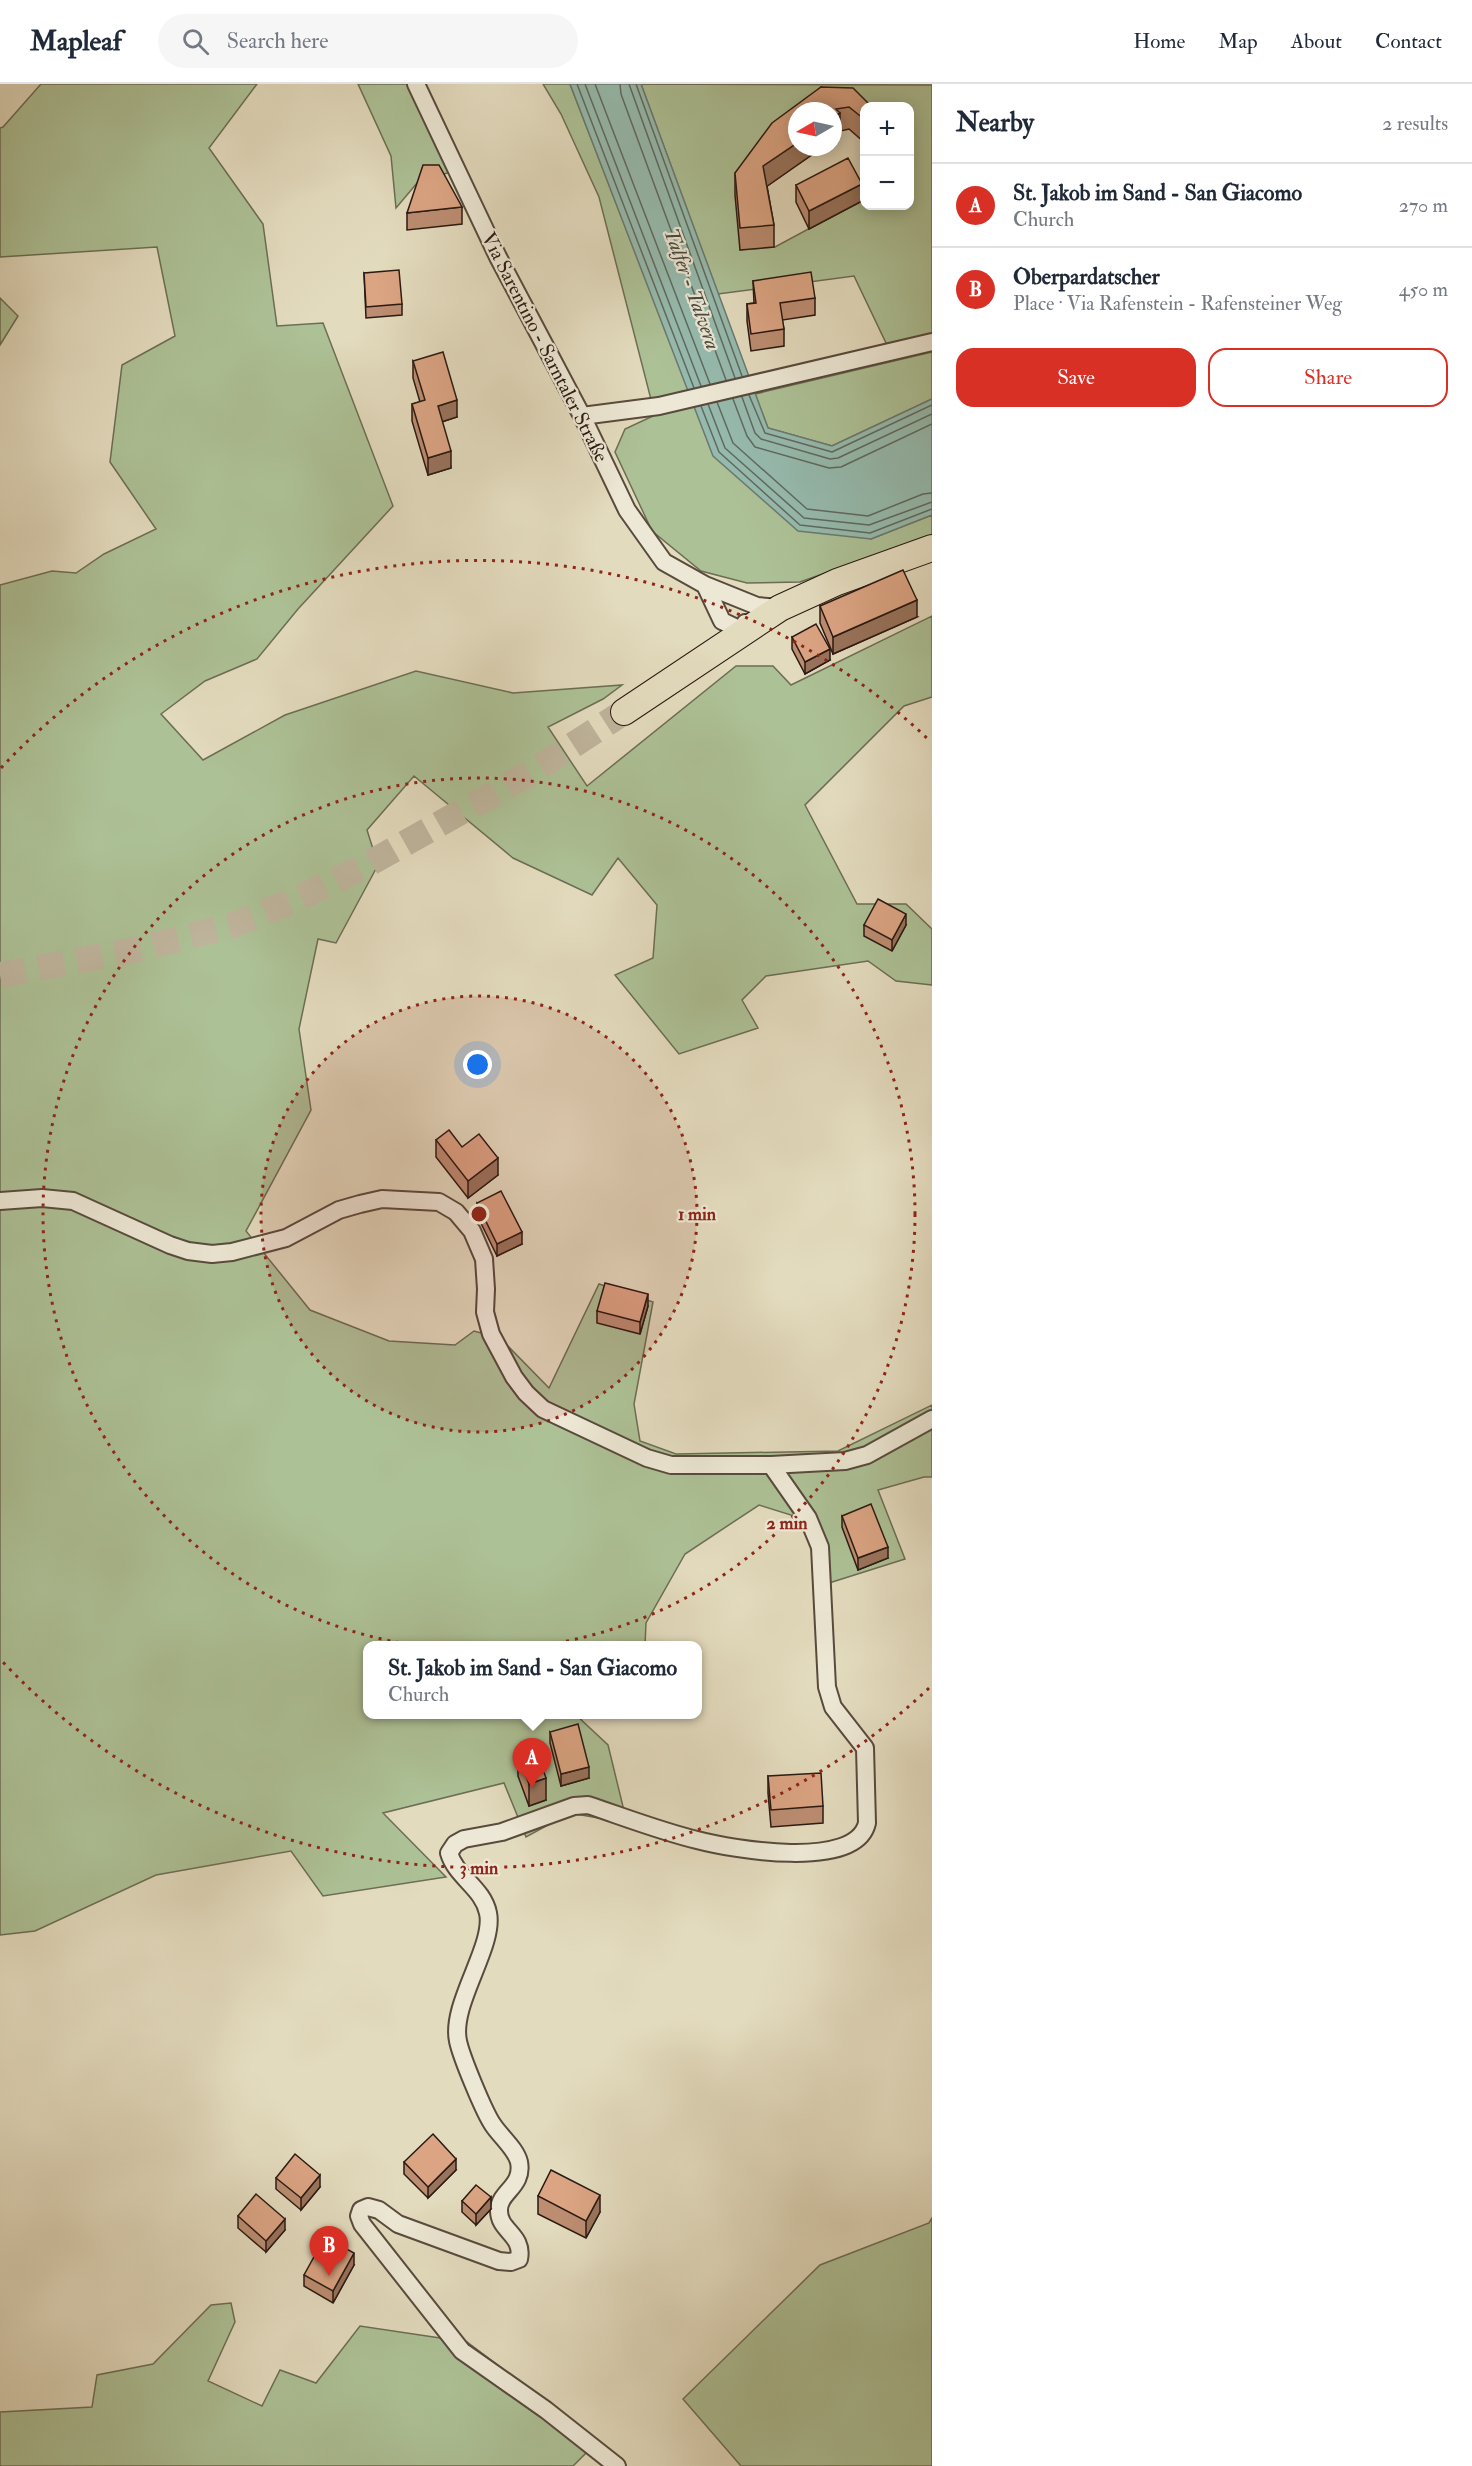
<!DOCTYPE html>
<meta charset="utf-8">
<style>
body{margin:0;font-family:"IM FELL Double Pica",serif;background:#f6f6f7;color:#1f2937}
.controls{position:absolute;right:18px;top:18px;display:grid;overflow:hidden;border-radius:12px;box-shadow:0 3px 15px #0003}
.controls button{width:54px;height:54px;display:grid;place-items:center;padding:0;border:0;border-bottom:2px solid #e0e1e3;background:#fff;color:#1f2937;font:30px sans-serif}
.compass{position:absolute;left:788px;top:18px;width:54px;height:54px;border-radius:50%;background:#fff;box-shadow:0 3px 15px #0003;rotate:261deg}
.you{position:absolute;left:478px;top:981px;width:21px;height:21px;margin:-15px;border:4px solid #fff;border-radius:50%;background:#1a73e8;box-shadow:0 0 0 9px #1a73e833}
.badge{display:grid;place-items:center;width:39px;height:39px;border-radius:50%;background:#d93025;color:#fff;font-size:20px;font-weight:700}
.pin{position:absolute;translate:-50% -50px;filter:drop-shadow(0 2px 3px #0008)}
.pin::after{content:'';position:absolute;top:32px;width:21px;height:18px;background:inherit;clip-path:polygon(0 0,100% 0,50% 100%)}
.popup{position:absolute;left:363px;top:1557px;width:339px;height:78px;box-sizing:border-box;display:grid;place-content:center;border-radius:12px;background:#fff;filter:drop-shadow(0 2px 4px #0005);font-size:20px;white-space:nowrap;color:#747a83}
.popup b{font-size:22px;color:#1f2937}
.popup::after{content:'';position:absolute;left:50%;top:100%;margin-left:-12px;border:12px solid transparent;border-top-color:#fff}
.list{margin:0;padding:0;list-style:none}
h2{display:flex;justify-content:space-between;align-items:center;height:78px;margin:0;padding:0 24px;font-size:26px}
h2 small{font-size:20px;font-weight:400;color:#747a83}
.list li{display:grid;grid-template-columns:39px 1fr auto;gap:18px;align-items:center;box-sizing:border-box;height:84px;padding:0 24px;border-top:2px solid #e0e1e3}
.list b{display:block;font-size:22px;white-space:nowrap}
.list p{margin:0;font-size:20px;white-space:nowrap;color:#747a83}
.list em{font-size:20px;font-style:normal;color:#747a83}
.actions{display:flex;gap:12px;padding:18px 24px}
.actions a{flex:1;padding:14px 0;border:2px solid #d93025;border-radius:18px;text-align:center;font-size:21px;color:#d93025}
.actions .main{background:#d93025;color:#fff}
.icon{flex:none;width:33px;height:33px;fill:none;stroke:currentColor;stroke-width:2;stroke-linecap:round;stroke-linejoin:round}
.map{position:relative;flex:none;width:932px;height:2382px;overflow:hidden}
header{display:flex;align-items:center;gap:36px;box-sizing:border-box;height:84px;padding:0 30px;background:#fff;border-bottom:2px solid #e0e1e3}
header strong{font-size:28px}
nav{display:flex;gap:33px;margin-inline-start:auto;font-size:21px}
.search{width:420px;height:54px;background:#f6f6f7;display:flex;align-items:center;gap:15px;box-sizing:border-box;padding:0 21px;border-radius:33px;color:#747a83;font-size:22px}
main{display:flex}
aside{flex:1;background:#fff}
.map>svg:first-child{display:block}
.green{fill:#adc196;stroke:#6c6d54;stroke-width:1.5;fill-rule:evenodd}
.water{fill:#96bbae;stroke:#6b7a70;stroke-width:1.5}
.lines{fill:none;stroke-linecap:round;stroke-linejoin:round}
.shore{stroke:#606a60;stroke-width:1.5}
.primary-tunnel{stroke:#beb49c;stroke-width:26;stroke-dasharray:26 13;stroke-linecap:butt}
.street-casing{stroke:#584a3d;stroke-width:20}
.primary-casing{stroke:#2a1912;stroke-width:28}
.street{stroke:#ede8d5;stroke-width:16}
.primary{stroke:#e3dbbe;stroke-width:26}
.wall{fill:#bc8d71;stroke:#2a1912;stroke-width:1.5}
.shaded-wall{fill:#99735c;stroke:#2a1912;stroke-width:1.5}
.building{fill:#dba483;stroke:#2a1912;stroke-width:1.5}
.ring{fill:none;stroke:#8f2418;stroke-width:3;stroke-dasharray:3 6}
.labels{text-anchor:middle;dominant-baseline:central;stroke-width:4.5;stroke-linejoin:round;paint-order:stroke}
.street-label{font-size:20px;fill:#2a1912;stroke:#ede8d5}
.water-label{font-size:21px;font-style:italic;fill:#4a4a41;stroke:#ede8d5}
.centre{fill:#8f2418;stroke:#ede8d5;stroke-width:3}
.ring-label{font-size:18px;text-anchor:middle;font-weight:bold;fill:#8f2418;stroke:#ede8d5;stroke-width:4.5;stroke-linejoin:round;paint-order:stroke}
</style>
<header>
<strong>Mapleaf</strong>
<div class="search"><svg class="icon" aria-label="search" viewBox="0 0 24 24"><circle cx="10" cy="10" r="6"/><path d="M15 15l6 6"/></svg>Search here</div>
<nav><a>Home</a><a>Map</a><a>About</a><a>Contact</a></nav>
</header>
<main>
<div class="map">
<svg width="932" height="2382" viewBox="0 0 932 2382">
<rect width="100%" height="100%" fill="#e3dbbe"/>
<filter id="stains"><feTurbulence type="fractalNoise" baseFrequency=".00333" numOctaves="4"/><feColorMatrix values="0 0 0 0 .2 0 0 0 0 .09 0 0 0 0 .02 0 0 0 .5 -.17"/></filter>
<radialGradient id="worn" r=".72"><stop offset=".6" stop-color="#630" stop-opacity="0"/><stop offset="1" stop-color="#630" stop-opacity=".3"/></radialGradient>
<path class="green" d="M41,0h216l-48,64 54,76 14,102 46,-3 70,183 -95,103 -41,50 -52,22 -44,33 42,46 82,-45 131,-44 97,22 109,-8 -19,14 -55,28 39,59 149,-120h37l18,19 141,-69v81l-28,9 -99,99 52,99h49l26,25v56l-36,-4 -28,-20 -102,15 -24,24 16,28 -79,26 -64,-79 38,-17 4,-53 -39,-47 -26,37 -79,-37 -99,-82 -47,54 11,35 -42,78 -18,-4 -19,90 12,81 -65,121 64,79 79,31 66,4 19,-14 26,7 49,50 50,-104 54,18 -19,102 6,37 36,13 162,-3 94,-46v72h-8l-46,13 27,69 -76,24 -25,-64 -45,-14 -74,49 -39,69 -1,22 -278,1v68l209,1 32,30 19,78 -57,-10 -44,24 -22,-54 -121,30 63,64 -123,19 -32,-45 -135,24 -121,56 -35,4v-1350l52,-14 24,2 28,-19 52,-25 -46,-67 12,-97 53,-29 -18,-89 -157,10v-129l3,-1z
M358,0h58l41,86 -39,12 -22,26 -5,-52z
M543,0h27l144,372 157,83 61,-24v20l-132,47 -53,1 -46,-12 -49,-40 -37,-79 10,-23 30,-14 -56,-218 -38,-83z
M641,0l291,1v248l-45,12 -33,-69 -136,18zM864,22h46v100h-46v-7l-89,48 -35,3 32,-104 25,-19v-16h56z
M0,214l18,18 -18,29z
M932,268v47l-100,47 -64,-18 -13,-34z
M932,2134v248h-191l-58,-67 137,-134 109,-42z
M231,2219l4,19 -27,59 54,25 18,-36 36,13 44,-57 107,16 131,99 -25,25h-573v-54l92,-5 5,-32 56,-11 58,-59z"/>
<path class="water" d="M570,0h71l127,344 64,18 100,-47v116l-61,24 -73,-8 -85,-75z"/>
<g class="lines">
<path class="shore" d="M577,0l117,304
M585,0l116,302
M595,0l115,300
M620,0l1,10 105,286
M629,0l106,294
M636,0l106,292
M749,311l16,38 67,19 100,-47
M742,313l13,36 6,6 69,20 8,-1 94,-44
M733,315l14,37 8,11 74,21 12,-1 91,-43
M717,318l16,41 74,66 61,7 55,-22 9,-1
M708,320l17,44 79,70 65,7 63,-23
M701,322l18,46 81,73 70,8 62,-24"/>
<path class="primary-tunnel" d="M0,891l130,-24 101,-25 68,-28 64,-31 167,-94 94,-61"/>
<g class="street-casing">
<path id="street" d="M416,0l82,173 84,159 45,94 37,52 41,23 52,21 23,2
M582,332l77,-10 273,-64
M705,501l17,36 21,10 2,-8
M0,1117l42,-3 31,3 97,44 18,6 24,3 20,-2 54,-14 53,-28 21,-6 22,-5 57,3 17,10 16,19 12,28 2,30 -1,23 6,22 23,43 12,16 17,16 104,49 24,7h100l74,-4 22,-6 65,-36
M617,2382l-71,-56 -84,-59 -100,-127 -3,-8 2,-6 7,-3 11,3 19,14 101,37 12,1 8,-3c5,-24 -20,-28 -20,-48 -1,-19 25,-24 20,-49 -3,-13 -18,-25 -26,-37 -9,-13 -32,-69 -35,-84 -8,-37 37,-95 30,-128 -5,-25 -32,-36 -39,-60l6,-9 9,-5 38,-7 72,-26 14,-1c36,12 72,26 109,35 34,9 159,31 170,-17l-2,-75 -32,-41 -6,-20 -7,-140 -12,-29 -37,-53"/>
</g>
<g class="primary-casing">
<path id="primary" d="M624,628l156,-104 57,-26 95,-34"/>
</g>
<use href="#street" class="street"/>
<use href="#primary" class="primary"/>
</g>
<path class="wall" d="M821,3l43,19v36l-15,-13 -9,2v4l-43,12h26l-56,39 7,39v22l-34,3 -5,-55v-22z
M796,101l66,16 -53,28 -13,-27z
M462,123v17l-55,6v-17z
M364,189l38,31v11l-36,3z
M753,197l62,17v17l-33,5 2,9v17l-33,5 -4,-30v-17l7,-1z
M413,277l44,56 -15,5 9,46 -23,7 -16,-54v-17l8,-2 -7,-24z
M820,522l97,11 -84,37 -13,-31z
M792,553l38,23 -25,14 -13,-25z
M864,841h42l-14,26 -28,-15z
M436,1056l26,7 36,28 -30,23 -32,-41z
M477,1119l45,41 -25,12 -20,-41z
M648,1222l-8,28 -43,-11v-12z
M842,1432l46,42 -30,12 -16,-43z
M550,1648l39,46 -28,8 -11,-43z
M518,1669l28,47 -17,6 -11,-30z
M768,1692l55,30v17l-52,4 -3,-34z
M404,2078l52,8 -28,28 -24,-24z
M276,2094l44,9 -19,23 -25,-21z
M538,2112l62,16 -14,26 -48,-24z
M462,2117l29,8 -15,16 -14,-13z
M238,2132l47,14 -19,22 -28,-24z
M354,2181l-21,38 -29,-17v-11z"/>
<path class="shaded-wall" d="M840,29v22l-7,5v-23z
M797,59v4h26l-60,42v-23z
M862,100v17l-53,28v-18z
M457,316v17l-19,6v-17z
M451,367v17l-23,7v-17z
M917,516v17l-84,37v-17z
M830,565v11l-25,14v-12z
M906,830v11l-14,26v-11z
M498,1074v17l-30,23v-17z
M522,1148v12l-25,12v-12z
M648,1210v12l-8,28v-12z
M888,1463v11l-30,12v-12z
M589,1683v11l-28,8v-12z
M546,1694v22l-17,6v-22z
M456,2075v11l-28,28v-11z
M320,2091v12l-19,23v-12z
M600,2111v17l-14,26v-17z
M491,2113v12l-15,16v-11z
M285,2135v11l-19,22v-11z
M354,2169v12l-21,38v-12z"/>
<path class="building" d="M821,3l32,1 18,18h-7v13l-15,-12 -13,2 4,4 -7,4v-6h-36v32l-34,23 11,59 -34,3 -5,-55 37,-50z
M848,74l14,26 -53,27 -13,-26z
M423,81h16l23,42 -55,6z
M399,186l3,34 -36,3 -2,-34z
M811,188l4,26 -35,5 4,26 -33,5 -4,-30 9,-1 -3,-22z
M443,268l14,48 -19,6 13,45 -23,7 -16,-54 13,-4 -12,-39z
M903,486l14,30 -84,37 -13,-31z
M816,540l14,25 -25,13 -13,-25z
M878,815l28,15 -14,26 -28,-15z
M449,1046l13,17 17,-13 19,24 -30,23 -32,-41z
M501,1107l21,41 -25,12 -20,-41z
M605,1199l43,11 -8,28 -43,-11z
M871,1420l17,43 -30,11 -16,-42z
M578,1640l11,43 -28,7 -11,-42z
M535,1663l11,31 -17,6 -11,-31z
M821,1689l2,33 -52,4 -3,-34z
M433,2050l23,25 -28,28 -24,-25z
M295,2070l25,21 -19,23 -25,-20z
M551,2086l49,25 -14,26 -48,-25z
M476,2101l15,12 -15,17 -14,-13z
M256,2110l29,25 -19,22 -28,-25z
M325,2153l29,16 -21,38 -29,-16z"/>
<circle cx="479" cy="1130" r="218" fill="#8f2418" fill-opacity=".12"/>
<g class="ring">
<circle cx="479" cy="1130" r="218"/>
<circle cx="479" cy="1130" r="436"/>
<path d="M929 1604A654 654 0 0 1 1 1576M1 684A654 654 0 0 1 929 656"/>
</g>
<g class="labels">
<g class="street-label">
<text transform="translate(545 263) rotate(63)">Via Sarentino - Sarntaler Straße</text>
</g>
<g class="water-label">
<text transform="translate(692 205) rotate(70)">Talfer - Talvera</text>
</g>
</g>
<circle cx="479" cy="1130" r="9" class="centre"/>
<g class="ring-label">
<text x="697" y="1136">1 min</text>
<text x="787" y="1445">2 min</text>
<text x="479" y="1790">3 min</text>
</g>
<rect width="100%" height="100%" filter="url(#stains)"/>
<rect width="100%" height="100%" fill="url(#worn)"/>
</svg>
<div class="controls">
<button>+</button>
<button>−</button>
</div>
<svg class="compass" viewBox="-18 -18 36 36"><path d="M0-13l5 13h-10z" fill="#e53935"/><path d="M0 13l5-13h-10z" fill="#747a83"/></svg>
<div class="you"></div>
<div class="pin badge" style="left:532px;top:1704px">A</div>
<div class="popup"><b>St. Jakob im Sand - San Giacomo</b>Church</div>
<div class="pin badge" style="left:329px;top:2192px">B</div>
</div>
<aside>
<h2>Nearby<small>2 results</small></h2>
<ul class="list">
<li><span class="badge">A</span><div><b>St. Jakob im Sand - San Giacomo</b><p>Church</p></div><em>270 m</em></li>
<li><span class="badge">B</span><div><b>Oberpardatscher</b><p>Place · Via Rafenstein - Rafensteiner Weg</p></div><em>450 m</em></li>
</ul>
<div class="actions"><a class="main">Save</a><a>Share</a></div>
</aside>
</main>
